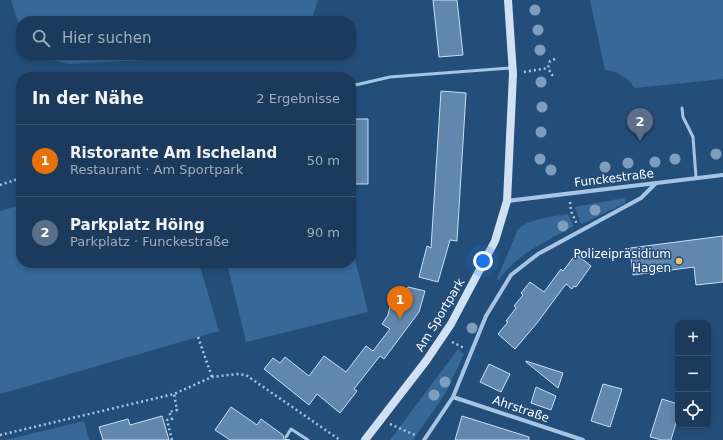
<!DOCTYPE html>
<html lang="de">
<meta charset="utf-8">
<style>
body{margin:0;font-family:"DejaVu Sans",sans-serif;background:#284565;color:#f1f3f6}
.controls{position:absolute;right:12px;bottom:12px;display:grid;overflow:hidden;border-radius:8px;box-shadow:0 2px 6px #0003}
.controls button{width:36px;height:36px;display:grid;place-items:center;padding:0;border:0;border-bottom:1px solid #395472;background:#1b3a5c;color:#f1f3f6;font:20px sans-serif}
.you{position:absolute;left:483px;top:261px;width:14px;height:14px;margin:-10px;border:3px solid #fff;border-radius:50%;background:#1a73e8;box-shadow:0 0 0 6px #1a73e833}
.badge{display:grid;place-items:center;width:26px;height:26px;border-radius:50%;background:#efc26a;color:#fff;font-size:13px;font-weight:700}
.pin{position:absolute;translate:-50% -33px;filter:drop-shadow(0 1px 2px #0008)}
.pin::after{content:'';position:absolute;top:21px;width:14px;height:12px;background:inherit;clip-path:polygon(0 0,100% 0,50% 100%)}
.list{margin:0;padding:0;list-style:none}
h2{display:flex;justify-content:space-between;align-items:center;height:52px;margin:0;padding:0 16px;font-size:17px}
h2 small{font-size:13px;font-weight:400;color:#a0adbb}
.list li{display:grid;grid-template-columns:26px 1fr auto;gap:12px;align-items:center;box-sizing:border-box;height:72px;padding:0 16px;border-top:1px solid #395472}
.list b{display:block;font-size:15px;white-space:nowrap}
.list p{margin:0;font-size:13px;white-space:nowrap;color:#a0adbb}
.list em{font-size:13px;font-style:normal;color:#a0adbb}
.icon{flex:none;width:22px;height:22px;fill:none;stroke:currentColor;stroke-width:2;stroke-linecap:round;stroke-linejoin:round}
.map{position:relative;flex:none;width:723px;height:440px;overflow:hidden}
.search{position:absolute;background:#1b3a5c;box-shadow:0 2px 6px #0003;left:16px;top:16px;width:340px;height:44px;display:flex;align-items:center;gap:10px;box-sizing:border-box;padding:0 14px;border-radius:16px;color:#a0adbb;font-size:15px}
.panel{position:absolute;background:#1b3a5c;box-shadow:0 2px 6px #0003;left:16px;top:72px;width:340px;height:196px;border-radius:16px}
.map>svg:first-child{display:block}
.green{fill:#376898}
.building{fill:#6187ae;stroke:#c9def4}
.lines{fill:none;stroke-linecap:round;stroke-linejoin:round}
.path{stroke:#a6c5e5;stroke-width:2.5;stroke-dasharray:2 3;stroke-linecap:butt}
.service{stroke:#a6c5e5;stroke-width:3}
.minor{stroke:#a6c5e5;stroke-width:4}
.secondary{stroke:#d0e1f4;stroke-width:8}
.tree{fill:#7f9dbd}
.poi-dot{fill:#efc26a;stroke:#244e7a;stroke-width:1.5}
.labels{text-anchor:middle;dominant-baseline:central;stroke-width:3;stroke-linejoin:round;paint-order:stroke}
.street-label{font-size:12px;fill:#fff;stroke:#244e7a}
.poi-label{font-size:12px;fill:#fff;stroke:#244e7a;text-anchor:end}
</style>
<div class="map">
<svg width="723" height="440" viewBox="0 0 723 440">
<rect width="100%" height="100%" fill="#244e7a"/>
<path class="green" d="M11,0h307l-7,21h-290v5l-4,-7z
M590,0h133v79l-88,9c-7,-10 -17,-17 -30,-18z
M46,55h194l-172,9 -15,-4z
M623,198l3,2 -1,3 -43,21 -2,-2 -5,-15z
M21,205v58h178l20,68 -219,63v-183z
M568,214l6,12c-27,15 -58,28 -75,54l-2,-1 21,-50c13,-11 34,-12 50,-15z
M351,243l17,69 -122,30 -19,-79h124z
M458,349l6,5 -19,40 -32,46h-23z
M84,421l5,19h-84z"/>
<path class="building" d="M433,0h24l6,55 -24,2z
M441,91l25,2 -9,148 -7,-1 -12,42 -19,-5 8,-31 4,2z
M351,119h17v65h-17z
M723,236v46l-27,3 -2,-18 -61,8 -3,-27z
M576,254l15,12 -15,21 -2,-1 -2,3 -6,-5 -29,39 -22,26 -17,-15 10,-12 -2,-1 10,-13 -2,-2 9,-11 -2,-2 9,-11 14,10 17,-23 2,2z
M408,287l17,4 -6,21 -35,47 -4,-3 -26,33 3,2 -17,22 -23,-19 -8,11 -45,-36 9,-11 7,5 5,-6 24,19 15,-20 22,16 20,-26 7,5 17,-22 -8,-5 6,-9 4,-17h4l2,-10 9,2z
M526,361l37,12 -5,15 -32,-26z
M489,364l21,10 -9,18 -21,-10z
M603,384l19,5 -12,38 -19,-6z
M536,387l20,9 -5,14 -20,-7z
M662,399l16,5v12l-7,24h-9l-12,-3z
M231,407l26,18 4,-6 22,16 1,4 6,1h-60l-15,-10z
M162,416l7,24h-66l-4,-13 29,-8 2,6z
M462,416l67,21v3h-74z"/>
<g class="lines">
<path class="path" d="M555,59l-5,2 -2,7 4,7h3
M524,72l24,-4
M0,185l21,-7
M570,202l1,9 6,13
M198,337l14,40
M452,342l12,6
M390,424l27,12
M0,435l174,-41 38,-17 25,-3 9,1 94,65
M172,440l-5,-20 5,-1 -3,-7 8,-2 -3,-16"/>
<path class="service" d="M351,86l39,-9 121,-9
M682,108l1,9 10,20 3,40
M286,437l5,-8 17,11"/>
<path class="minor" d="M507,201l216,-26
M453,397l130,43
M424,440l29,-43 33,-81 25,-41 27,-21 103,-56 15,-15"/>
<path class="secondary" d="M365,440l61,-79 25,-37 44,-83 12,-40 6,-127 -5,-74"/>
</g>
<g class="tree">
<circle cx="535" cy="10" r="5.5"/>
<circle cx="538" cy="30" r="5.5"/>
<circle cx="540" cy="50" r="5.5"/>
<circle cx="541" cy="82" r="5.5"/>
<circle cx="542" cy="107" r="5.5"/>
<circle cx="541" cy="132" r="5.5"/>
<circle cx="716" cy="154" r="5.5"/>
<circle cx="540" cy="159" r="5.5"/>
<circle cx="675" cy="159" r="5.5"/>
<circle cx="655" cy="162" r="5.5"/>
<circle cx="628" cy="163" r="5.5"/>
<circle cx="605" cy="167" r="5.5"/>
<circle cx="551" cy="170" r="5.5"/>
<circle cx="595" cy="210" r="5.5"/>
<circle cx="563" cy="226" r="5.5"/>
<circle cx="472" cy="328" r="5.5"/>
<circle cx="445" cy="382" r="5.5"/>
<circle cx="434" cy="395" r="5.5"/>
</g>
<circle class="poi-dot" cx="679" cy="261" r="4"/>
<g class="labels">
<g class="street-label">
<text transform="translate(614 178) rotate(-7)">Funckestraße</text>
<text transform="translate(440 315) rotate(-59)">Am Sportpark</text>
<text transform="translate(521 409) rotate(19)">Ahrstraße</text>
</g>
<g class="poi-label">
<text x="671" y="254">Polizeipräsidium<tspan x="671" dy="14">Hagen</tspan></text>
</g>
</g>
</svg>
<div class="controls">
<button>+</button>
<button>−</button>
<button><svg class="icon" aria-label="locate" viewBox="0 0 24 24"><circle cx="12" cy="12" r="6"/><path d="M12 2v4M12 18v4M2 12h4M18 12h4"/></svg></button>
</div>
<div class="you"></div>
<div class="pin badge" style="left:400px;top:319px;background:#e8710a">1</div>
<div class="pin badge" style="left:640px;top:141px;background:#5c6f8a">2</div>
<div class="search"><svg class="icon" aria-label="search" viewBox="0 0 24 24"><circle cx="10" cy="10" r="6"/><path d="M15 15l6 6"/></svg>Hier suchen</div>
<section class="panel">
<h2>In der Nähe<small>2 Ergebnisse</small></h2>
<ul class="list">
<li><span class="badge" style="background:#e8710a">1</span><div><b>Ristorante Am Ischeland</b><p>Restaurant · Am Sportpark</p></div><em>50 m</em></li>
<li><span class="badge" style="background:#5c6f8a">2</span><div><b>Parkplatz Höing</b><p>Parkplatz · Funckestraße</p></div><em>90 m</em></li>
</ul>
</section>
</div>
